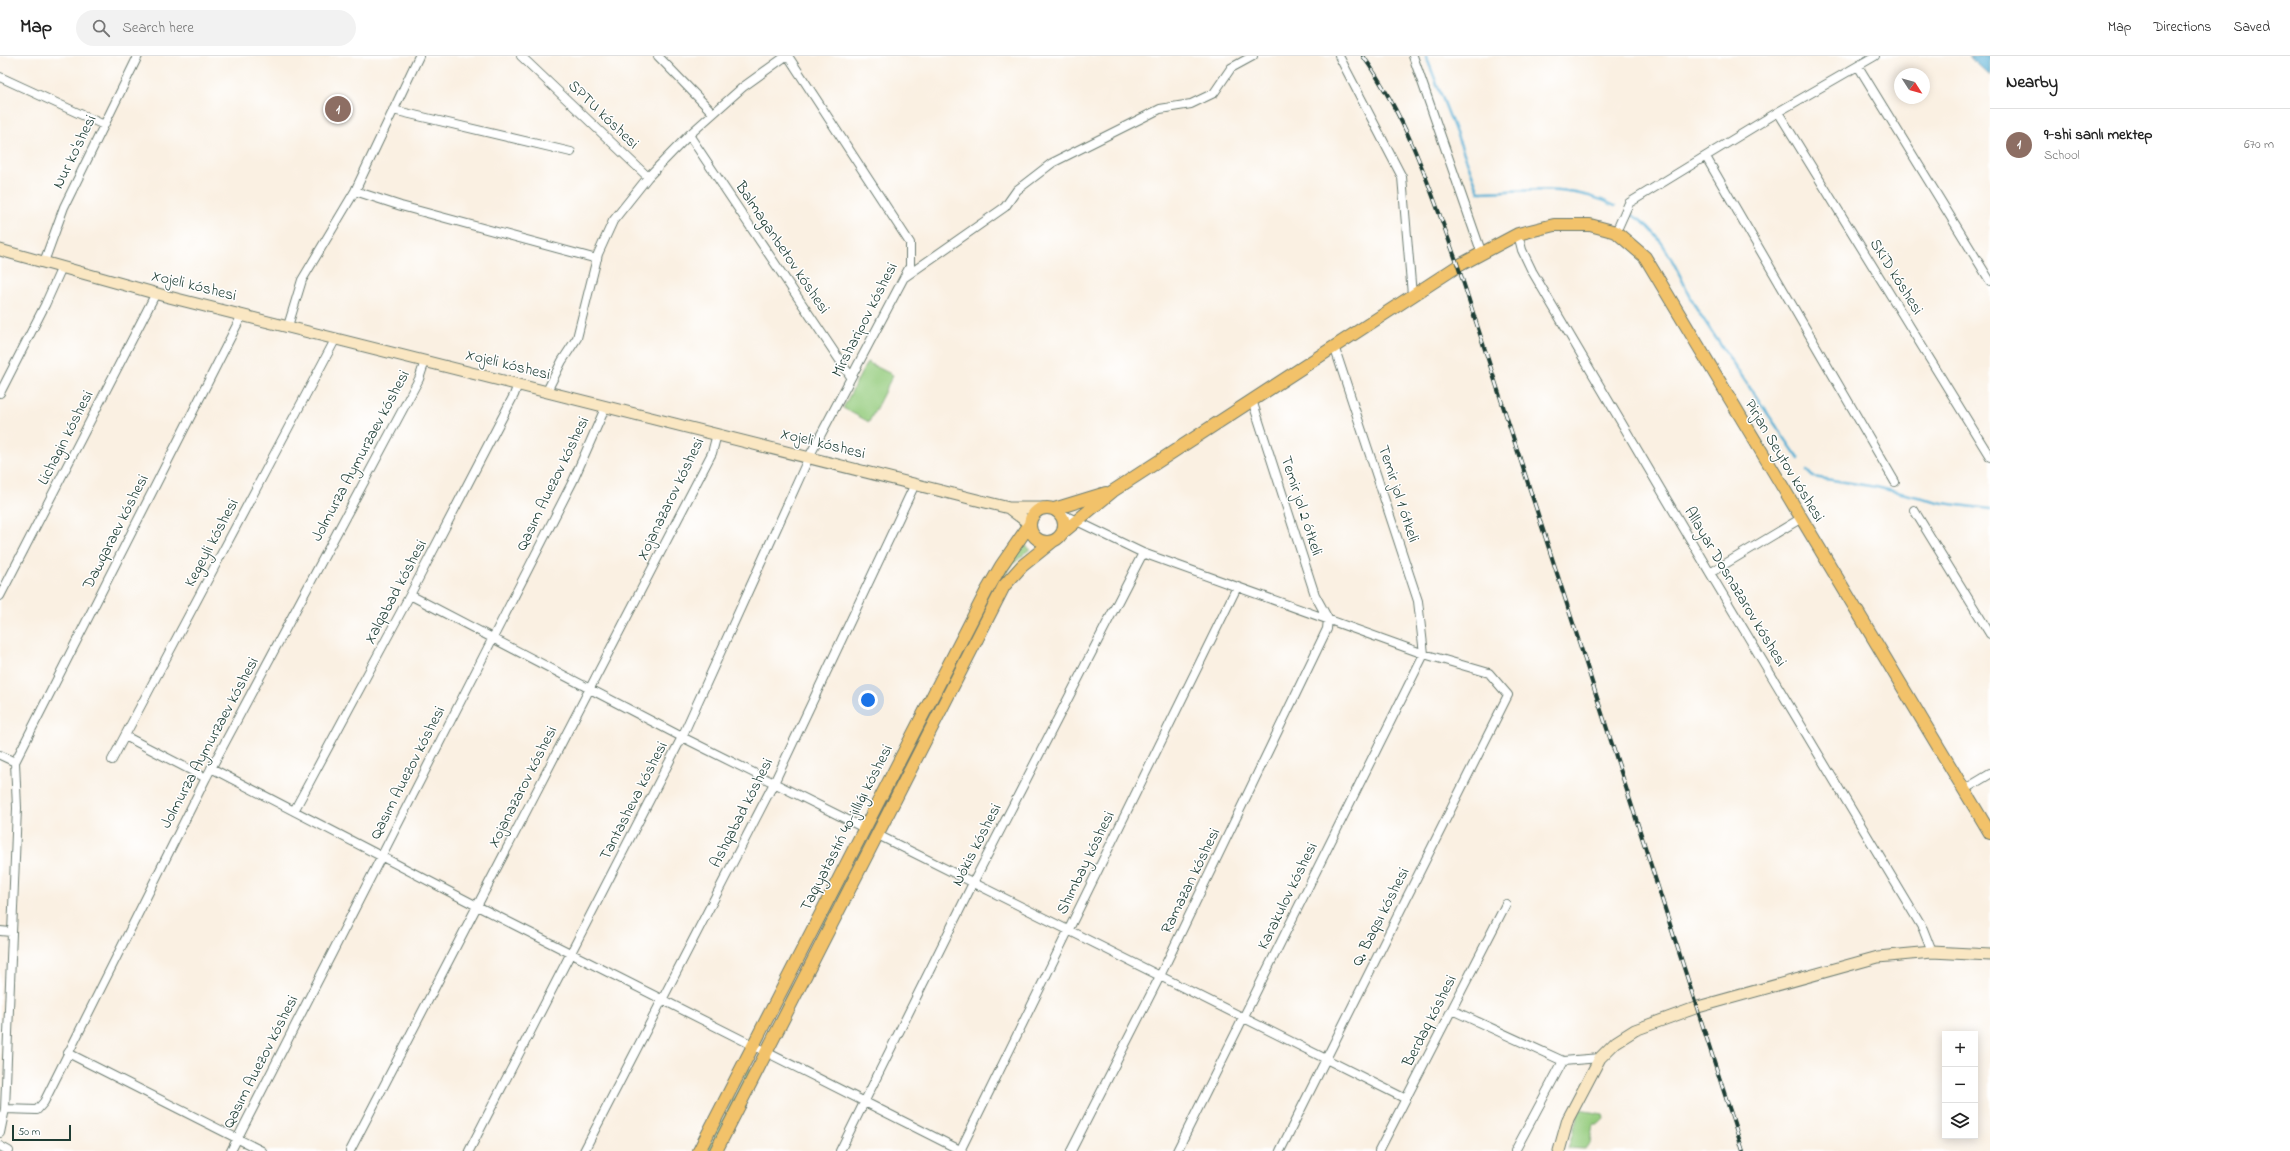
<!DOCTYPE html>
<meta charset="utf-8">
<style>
body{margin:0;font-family:"Indie Flower",sans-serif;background:#f2f2f2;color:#222}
.controls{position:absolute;right:12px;bottom:12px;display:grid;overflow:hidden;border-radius:0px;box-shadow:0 2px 10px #0003}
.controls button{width:36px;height:36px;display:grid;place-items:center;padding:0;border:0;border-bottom:1px solid #e0e0e0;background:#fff;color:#222;font:20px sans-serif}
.compass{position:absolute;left:1894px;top:12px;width:36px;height:36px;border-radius:50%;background:#fff;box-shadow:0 2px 10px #0003;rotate:126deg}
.scale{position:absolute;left:12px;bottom:10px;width:59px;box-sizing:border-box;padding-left:4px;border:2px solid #1f3d34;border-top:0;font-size:11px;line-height:14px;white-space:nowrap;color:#1f3d34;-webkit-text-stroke:3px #fff;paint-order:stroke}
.you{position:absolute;left:868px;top:644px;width:14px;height:14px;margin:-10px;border:3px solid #fff;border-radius:50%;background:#1a73e8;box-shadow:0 0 0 6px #1a73e833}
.badge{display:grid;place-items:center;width:26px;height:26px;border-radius:50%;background:#d1495b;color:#fff;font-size:13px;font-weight:700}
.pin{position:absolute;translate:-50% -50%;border:2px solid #fff;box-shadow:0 1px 4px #0006}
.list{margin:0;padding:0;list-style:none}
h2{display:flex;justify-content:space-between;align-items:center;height:52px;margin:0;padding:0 16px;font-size:17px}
h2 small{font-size:13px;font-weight:400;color:#767676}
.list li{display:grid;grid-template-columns:26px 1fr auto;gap:12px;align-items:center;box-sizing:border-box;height:72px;padding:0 16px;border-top:1px solid #e0e0e0}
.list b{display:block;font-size:15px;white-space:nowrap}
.list p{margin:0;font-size:13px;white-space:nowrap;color:#767676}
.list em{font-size:13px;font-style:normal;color:#767676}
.icon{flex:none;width:22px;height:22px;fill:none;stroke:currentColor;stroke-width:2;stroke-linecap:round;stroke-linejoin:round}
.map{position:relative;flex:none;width:1990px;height:1095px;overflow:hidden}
header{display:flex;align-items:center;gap:24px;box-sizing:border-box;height:56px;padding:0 20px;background:#fff;border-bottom:1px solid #e0e0e0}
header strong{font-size:19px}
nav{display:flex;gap:22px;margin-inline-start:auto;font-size:14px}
.search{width:280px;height:36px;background:#f2f2f2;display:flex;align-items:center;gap:10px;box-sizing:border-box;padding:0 14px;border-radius:22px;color:#767676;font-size:15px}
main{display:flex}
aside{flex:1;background:#fff}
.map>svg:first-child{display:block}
.green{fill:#95cc7e;stroke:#5a8459}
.water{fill:#57afd4;stroke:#3b7684}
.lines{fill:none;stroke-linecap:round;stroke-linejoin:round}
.stream{stroke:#57afd4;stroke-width:2.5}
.street-casing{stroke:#6c7c71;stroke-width:10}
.secondary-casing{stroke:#6c7c71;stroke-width:13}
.primary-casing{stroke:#6c7c71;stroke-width:14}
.street{stroke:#fff;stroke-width:8}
.secondary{stroke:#fae7c3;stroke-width:11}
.primary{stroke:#f2c26a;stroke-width:12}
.rail-casing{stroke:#1f3d34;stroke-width:4}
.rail{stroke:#fff;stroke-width:2.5;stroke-dasharray:8;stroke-linecap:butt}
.labels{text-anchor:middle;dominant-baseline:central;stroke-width:3;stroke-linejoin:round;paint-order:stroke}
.street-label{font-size:16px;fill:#1f3d34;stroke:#fff}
</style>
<header>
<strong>Map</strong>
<div class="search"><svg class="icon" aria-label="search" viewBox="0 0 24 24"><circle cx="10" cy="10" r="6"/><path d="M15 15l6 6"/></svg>Search here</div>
<nav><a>Map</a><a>Directions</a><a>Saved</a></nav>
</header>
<main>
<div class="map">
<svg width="1990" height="1095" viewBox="0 0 1990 1095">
<rect width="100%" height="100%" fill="#fff"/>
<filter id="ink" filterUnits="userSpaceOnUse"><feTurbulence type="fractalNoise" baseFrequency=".025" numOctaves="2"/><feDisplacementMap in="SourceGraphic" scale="8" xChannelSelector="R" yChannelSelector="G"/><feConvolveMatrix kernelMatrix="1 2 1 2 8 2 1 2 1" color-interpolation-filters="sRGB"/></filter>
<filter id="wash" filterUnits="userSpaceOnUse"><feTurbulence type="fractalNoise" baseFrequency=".012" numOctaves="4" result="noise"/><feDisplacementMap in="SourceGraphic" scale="16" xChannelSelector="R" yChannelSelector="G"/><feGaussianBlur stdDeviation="0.9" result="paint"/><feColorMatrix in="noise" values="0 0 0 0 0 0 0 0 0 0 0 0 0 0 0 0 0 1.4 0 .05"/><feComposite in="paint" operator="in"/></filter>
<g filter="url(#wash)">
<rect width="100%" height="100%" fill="#faf0e2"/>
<path class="green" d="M867,306l26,13 -24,47 -26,-14z
M1025,489l5,4 -17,15 -13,18 -229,451 -3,-1 228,-452 14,-20z
M749,1012l3,2 -42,81h-3z
M1579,1054l24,4 1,5 -5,5h-6l-3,18 -5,7 -17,-1z"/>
<path class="water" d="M1969,0h21v20z"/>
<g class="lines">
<path class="stream" d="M1426,0l53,136c46,-1 94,-8 136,14
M1632,159c35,18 48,67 68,99 32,49 66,97 99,145
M1807,415l6,6 63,10 67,16 47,6"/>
</g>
</g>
<g filter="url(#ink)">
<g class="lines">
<g class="street-casing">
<path id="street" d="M521,0l127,121
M658,0l55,57
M1339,0l63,121 10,118
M1413,0l69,198
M1858,10l132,215
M0,21l104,48
M393,54l178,42
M1778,56l212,345
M689,79l162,242
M1706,101l189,325
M355,135l46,15 196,53
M1616,176l13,-29 149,-91 97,-56
M1518,178l4,16 10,21 178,302 213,356 9,23
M44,206l20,-55 74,-151
M905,221l100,-70 12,-17 35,-27 108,-54 31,-5 23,-11 17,-25 22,-12
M288,270l14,-46 53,-89 64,-135
M547,335l15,-30 15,-23 21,-84 15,-33 35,-44 41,-42 54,-48 43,-31
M0,337l45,-88 17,-38
M1914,454l76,124
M1058,456l85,41 281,101 65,19 19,22 -228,456
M1710,517l90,-54
M410,539l272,142 184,92
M0,540l156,-303
M125,680l81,42
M0,699l15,7
M112,704l224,-422
M211,712l266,138 485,245
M1965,733l25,-15
M294,755l116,-216 104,-200 4,-11
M878,779l528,264
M0,875l11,1
M1452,954l111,51 37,-3
M68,997l194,98
M5,1053l32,1 7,-8 162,-324 213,-399 6,-18
M0,1077l5,-24 12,-301 -2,-46 227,-447
M0,1090l9,5
M231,1095l342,-670 33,-75
M350,1095l362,-698 5,-19
M469,1095l213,-414 127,-280 101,-191v-23l-122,-187
M584,1095l190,-368 141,-299
M840,1095l133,-268 170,-330
M960,1095l277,-564
M1071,1095l89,-175 167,-347 1,-10 -13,-24 -63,-195
M1177,1095l247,-497 -6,-53 -84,-255
M1379,1095l127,-247
M1515,1095l48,-90"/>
</g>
<g class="secondary-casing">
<path id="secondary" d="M0,194l165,46 844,212h35
M1010,453l20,15
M1559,1095l9,-32 32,-61 16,-16 19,-12 63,-23 180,-50 54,-5 58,3"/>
</g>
<g class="primary-casing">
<path id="primary" d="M1030 469a17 17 0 1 1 34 0a17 17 0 1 1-34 0Z
M1054,453l52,-16
M1062,477l51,-42 345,-225 60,-32 36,-9h36l26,7 29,25 345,576
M699,1095l287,-559 15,-26 29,-42
M716,1095l288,-565 18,-20 31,-25"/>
</g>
<use href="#street" class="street"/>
<use href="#secondary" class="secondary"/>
<use href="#primary" class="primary"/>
<g class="rail-casing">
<path id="rail" d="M1363,0c45,63 69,137 95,210l285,885"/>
</g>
<use href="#rail" class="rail"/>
</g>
</g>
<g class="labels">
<g class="street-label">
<text transform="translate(603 59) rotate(44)">SPTU kóshesi</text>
<text transform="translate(75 96) rotate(-64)">Nur ko'shesi</text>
<text transform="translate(782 192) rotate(56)">Balmaganbetov kóshesi</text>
<text transform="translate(1896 221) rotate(58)">SKiD kóshesi</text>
<text transform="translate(194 230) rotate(14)">Xojeli kóshesi</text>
<text transform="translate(865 264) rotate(-63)">Mirsharipov kóshesi</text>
<text transform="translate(508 309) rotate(14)">Xojeli kóshesi</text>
<text transform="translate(66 382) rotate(-63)">Lichagin kóshesi</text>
<text transform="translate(823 388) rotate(14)">Xojeli kóshesi</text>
<text transform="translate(361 400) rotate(-62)">Jolmurza Aymurzaev kóshesi</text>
<text transform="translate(1784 405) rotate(59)">Pirjan Seytov kóshesi</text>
<text transform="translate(553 428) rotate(-64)">Qasım Auezov kóshesi</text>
<text transform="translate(1398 438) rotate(72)">Temir jol 1 ótkeli</text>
<text transform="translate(671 443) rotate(-64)">Xojanazarov kóshesi</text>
<text transform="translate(1301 450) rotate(72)">Temir jol 2 ótkeli</text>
<text transform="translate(116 476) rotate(-63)">Dawqaraev kóshesi</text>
<text transform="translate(212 487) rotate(-62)">Kegeyli kóshesi</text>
<text transform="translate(1735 531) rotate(59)">Allayar Dosnazarov kóshesi</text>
<text transform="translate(396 536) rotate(-62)">Xalqabad kóshesi</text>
<text transform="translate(210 687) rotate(-62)">Jolmurza Aymurzaev kóshesi</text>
<text transform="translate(408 717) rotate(-63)">Qasım Auezov kóshesi</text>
<text transform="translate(523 731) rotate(-63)">Xojanazarov kóshesi</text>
<text transform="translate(634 745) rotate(-63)">Tantasheva kóshesi</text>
<text transform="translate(742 757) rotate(-63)">Ashqabad kóshesi</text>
<text transform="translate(847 772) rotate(-63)">Taqıyatastıń 40-jıllıǵı kóshesi</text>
<text transform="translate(977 789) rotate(-63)">Nókis kóshesi</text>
<text transform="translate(1086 807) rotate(-64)">Shımbay kóshesi</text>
<text transform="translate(1191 825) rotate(-64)">Ramazan kóshesi</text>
<text transform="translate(1288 840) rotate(-64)">Karakulov kóshesi</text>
<text transform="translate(1381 861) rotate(-63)">Q. Baqsı kóshesi</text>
<text transform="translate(1430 965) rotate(-63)">Berdaq kóshesi</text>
<text transform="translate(261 1006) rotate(-63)">Qasım Auezov kóshesi</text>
</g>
</g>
</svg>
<div class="controls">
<button>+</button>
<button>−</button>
<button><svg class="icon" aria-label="layers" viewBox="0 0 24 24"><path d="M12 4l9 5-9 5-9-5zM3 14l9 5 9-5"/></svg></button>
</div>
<svg class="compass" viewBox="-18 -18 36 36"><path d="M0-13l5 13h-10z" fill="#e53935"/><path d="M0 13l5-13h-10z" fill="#767676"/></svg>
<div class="scale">50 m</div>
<div class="you"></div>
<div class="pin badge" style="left:338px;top:53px;background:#8d6e63">1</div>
</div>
<aside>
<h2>Nearby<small></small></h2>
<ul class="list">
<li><span class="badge" style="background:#8d6e63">1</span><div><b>9-shi sanlı mektep</b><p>School</p></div><em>670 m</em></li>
</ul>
</aside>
</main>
